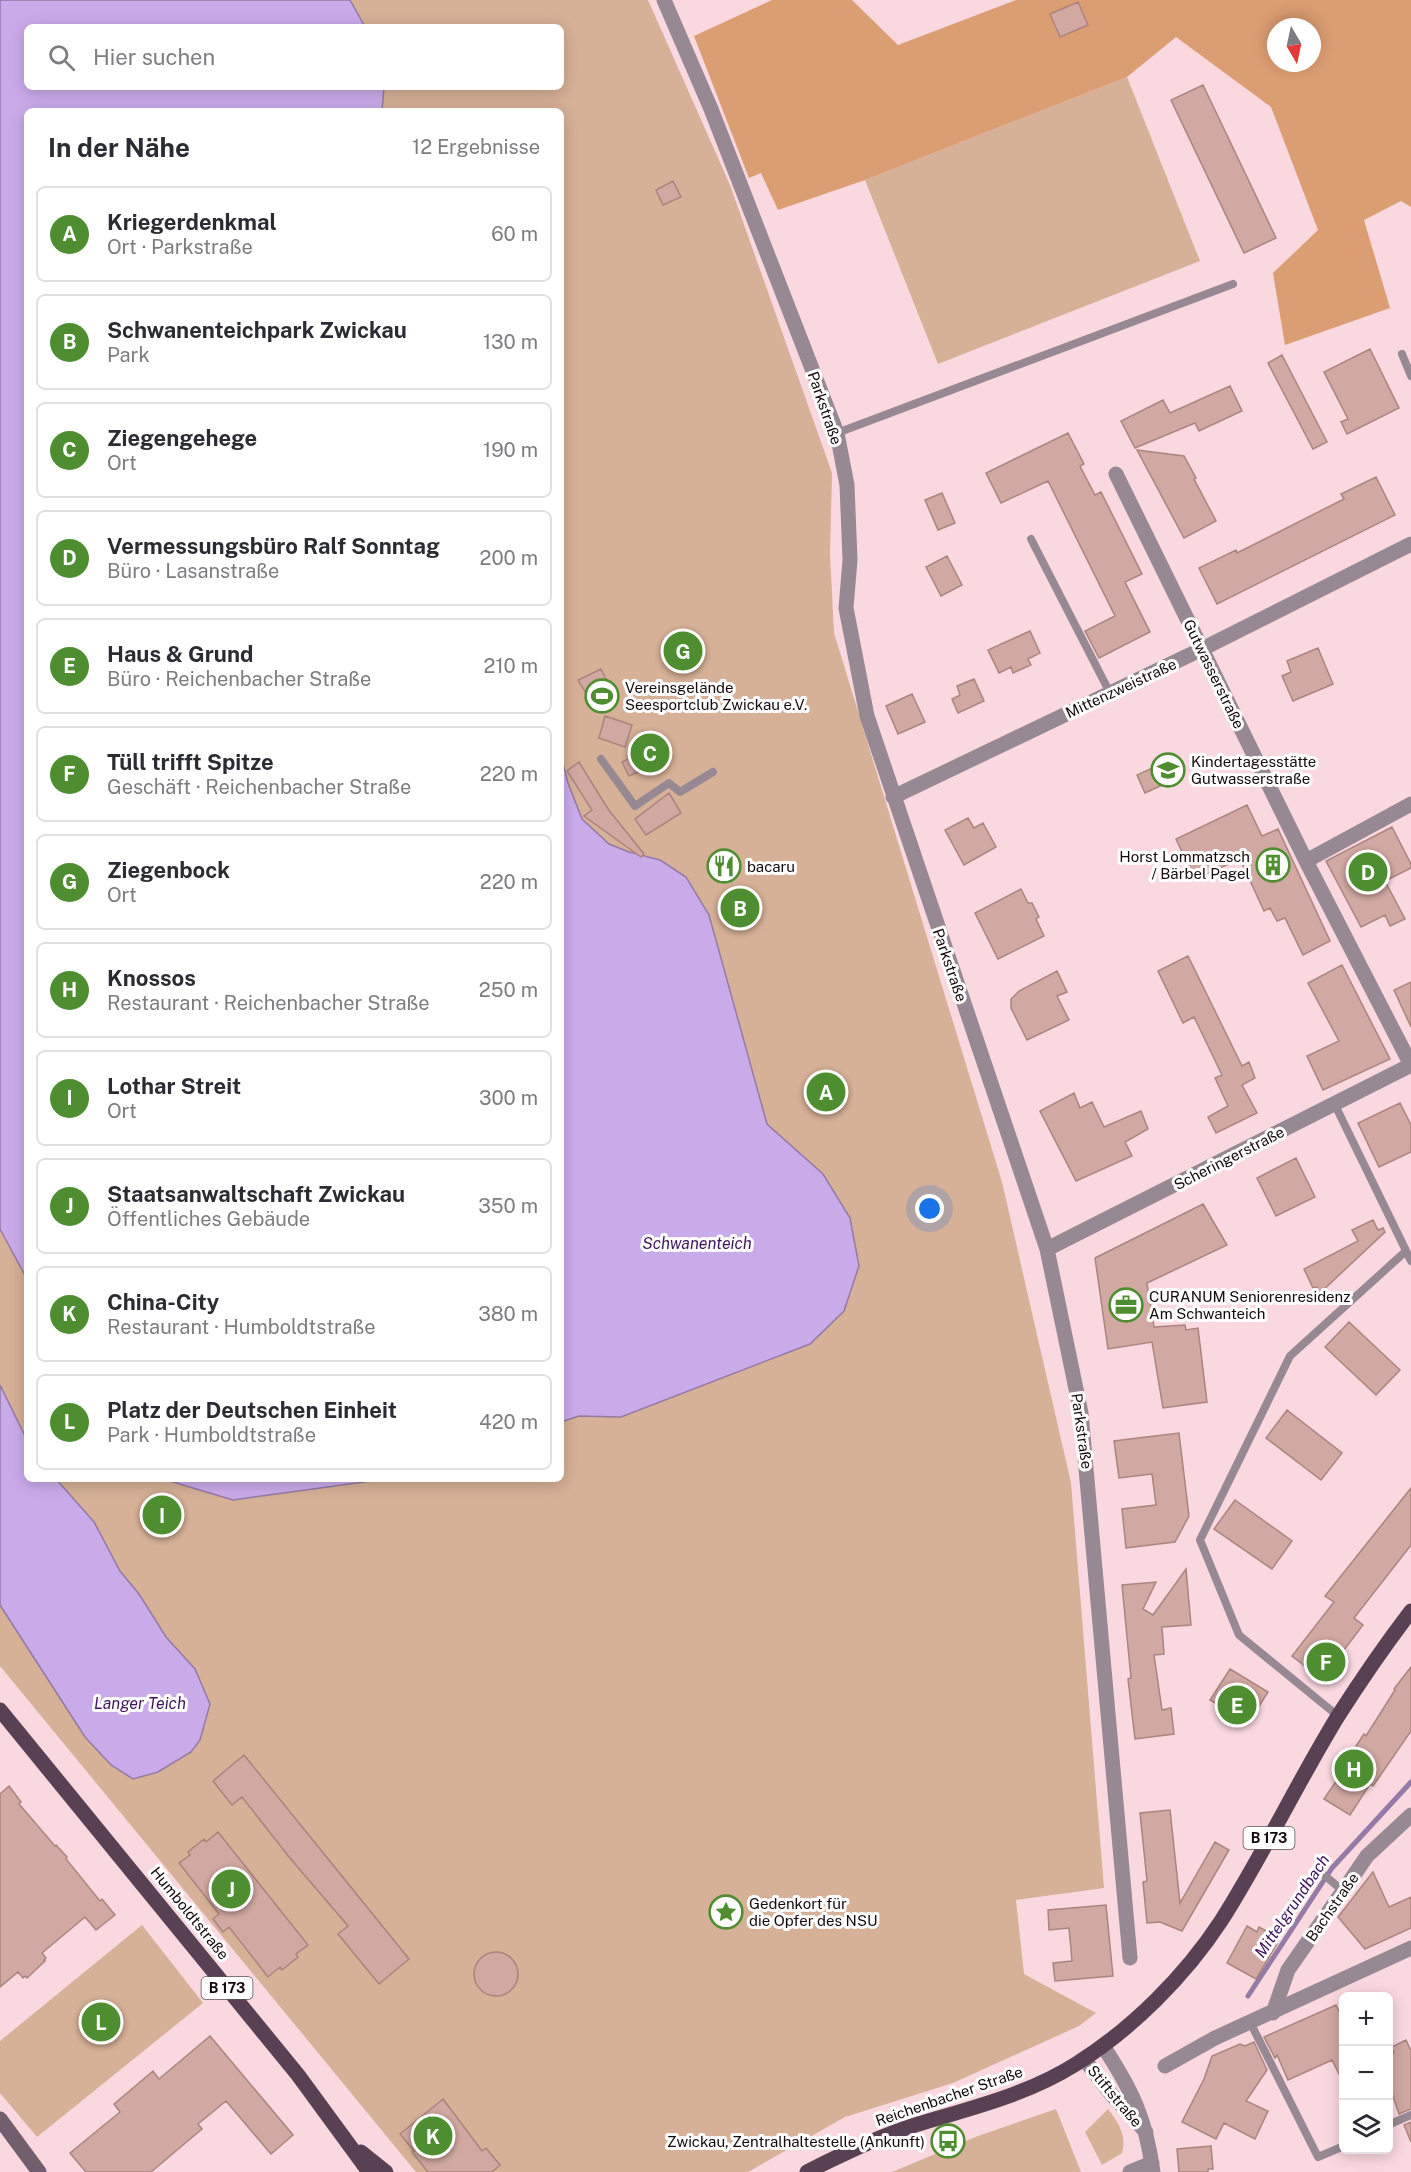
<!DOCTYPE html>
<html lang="de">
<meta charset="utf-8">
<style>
body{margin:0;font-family:"Public Sans",sans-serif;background:#f7f7f7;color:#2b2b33}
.controls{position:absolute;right:18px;bottom:18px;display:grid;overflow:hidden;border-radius:9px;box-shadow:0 3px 15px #0003}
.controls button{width:54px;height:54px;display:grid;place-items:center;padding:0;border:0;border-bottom:2px solid #e1e1e2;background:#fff;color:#2b2b33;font:30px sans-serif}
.compass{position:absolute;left:1267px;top:18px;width:54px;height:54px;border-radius:50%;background:#fff;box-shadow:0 3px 15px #0003;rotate:171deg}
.you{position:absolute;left:930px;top:1209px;width:21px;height:21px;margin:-15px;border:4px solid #fff;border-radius:50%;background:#1a73e8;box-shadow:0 0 0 9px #1a73e833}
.badge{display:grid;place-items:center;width:39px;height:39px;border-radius:50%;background:#4f8e30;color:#fff;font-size:20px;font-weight:700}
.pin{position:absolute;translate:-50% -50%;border:3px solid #fff;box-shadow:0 2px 6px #0006}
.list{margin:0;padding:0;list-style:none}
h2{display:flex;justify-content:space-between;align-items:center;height:78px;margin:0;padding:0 24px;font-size:26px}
h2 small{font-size:20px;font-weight:400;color:#7c7c81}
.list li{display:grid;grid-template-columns:39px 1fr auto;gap:18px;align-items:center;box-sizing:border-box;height:96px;margin:0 12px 12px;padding:0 12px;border:2px solid #e1e1e2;border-radius:9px}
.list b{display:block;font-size:22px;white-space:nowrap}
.list p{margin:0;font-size:20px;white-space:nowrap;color:#7c7c81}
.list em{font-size:20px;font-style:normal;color:#7c7c81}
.icon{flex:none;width:33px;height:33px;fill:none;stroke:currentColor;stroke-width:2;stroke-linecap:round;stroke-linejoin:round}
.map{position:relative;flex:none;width:1411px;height:2172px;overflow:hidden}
.search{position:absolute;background:#fff;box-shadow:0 3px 15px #0003;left:24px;top:24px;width:540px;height:66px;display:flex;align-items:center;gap:15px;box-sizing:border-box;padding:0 21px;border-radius:9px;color:#7c7c81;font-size:22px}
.panel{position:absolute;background:#fff;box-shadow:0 3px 15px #0003;left:24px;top:108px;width:540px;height:1374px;border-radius:9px}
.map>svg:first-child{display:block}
.green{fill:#d6b097;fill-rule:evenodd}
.forest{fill:#db9d72;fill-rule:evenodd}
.water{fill:#caabe9;stroke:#947aa6;stroke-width:1.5}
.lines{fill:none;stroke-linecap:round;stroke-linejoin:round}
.stream{stroke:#947aa6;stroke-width:5}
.building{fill:#d1a8a2;stroke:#ab847e;stroke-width:1.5}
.service{stroke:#978993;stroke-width:8}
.minor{stroke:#978993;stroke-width:15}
.secondary{stroke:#725f6d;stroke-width:15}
.primary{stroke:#584153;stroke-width:15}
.labels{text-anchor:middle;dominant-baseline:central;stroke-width:6;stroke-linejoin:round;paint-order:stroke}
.shield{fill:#fff;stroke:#5b5254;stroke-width:1.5}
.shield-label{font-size:14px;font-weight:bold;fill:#15080b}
.street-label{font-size:15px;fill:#15080b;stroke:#fff}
.poi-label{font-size:15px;fill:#15080b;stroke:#fff;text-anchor:start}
.water-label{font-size:16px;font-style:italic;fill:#3f145c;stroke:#fff}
</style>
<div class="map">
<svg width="1411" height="2172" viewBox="0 0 1411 2172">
<rect width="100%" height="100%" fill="#fad8e0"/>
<path class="green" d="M0,0h648l82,185 102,288 -2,81 4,79 168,549 69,301 33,405 -88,12 8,74 72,39 -17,13 -126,57 -108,34 -97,55h-332l-416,-506zM27,27h534v60h-534zM27,111h534v1368h-534z
M1127,77l73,184 -262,103 -73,-184z
M142,1925l61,78 -166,134 -37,-44v-52z
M1056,2109l25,63h-189l86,-36z
M1108,2109c11,15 19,26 14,44l-20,12 -17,-33z"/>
<path class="forest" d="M772,0h80l46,45 118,-45h395v207l-10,-6 -37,19 26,88 -105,37 -12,-72 45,-43 -47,-123 -95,-70 -49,40 -262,103 -87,30 -17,-37 -12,5 -55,-142zM1276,27h36v36h-36z"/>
<path class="water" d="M0,0h350l15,27h-338v60h357l-2,24h-355v1168l-27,-50z
M561,756l7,27 14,36 27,25 20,8 31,8 26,17 23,38 58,209 56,50 27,44 9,48 -15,45 -34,33 -189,73 -42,-1 -18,6z
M0,1385l27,55v39h29l38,43 26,49 19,23 27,43 29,32 15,35 -10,36 -9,12 -33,20 -25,7 -22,-14 -26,-28 -85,-132z
M163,1479h223l-153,21z"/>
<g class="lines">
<path class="stream" d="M1248,1996l84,-128 79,-86"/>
</g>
<path class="building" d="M1078,2l10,23 -28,12 -10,-23z
M1203,85l73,153 -32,15 -73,-153z
M673,181l8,16 -18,8 -7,-15z
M1370,349l29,59 -52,26 -6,-12 7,-3 -24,-47z
M1282,355l45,87 -14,7 -45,-86z
M1230,386l12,25 -43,20 -4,-8 -60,25 -14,-27 42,-21 7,13z
M1068,433l16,31 -4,2 15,29 6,-3 41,82 -17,8 25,50 -51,26 -14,-27 30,-15 -67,-135 -47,22 -15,-30z
M1137,450l47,6 12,22 -2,1 22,42 -32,17z
M1376,477l19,38 -178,89 -18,-36 37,-18 1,3 107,-54 -3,-5z
M942,493l13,30 -17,7 -13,-30z
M947,556l15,29 -21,11 -15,-29z
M1030,631l10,22 -12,6 3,6 -18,8 -2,-6 -12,6 -11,-23z
M1318,648l15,36 -40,17 -11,-25 9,-4 -4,-11z
M601,669l11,22 -20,12 -14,-23z
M974,679l10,22 -26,12 -6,-14 8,-4 -3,-9z
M912,694l13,28 -27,12 -12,-28z
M605,716l27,9 -7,22 -26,-9z
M657,744l7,17 -35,15 -7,-14z
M1174,758l8,18 -37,17 -8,-18z
M579,762l29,47 36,45 -3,3 -57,-41 8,-6 -25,-39z
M669,793l12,20 -35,22 -11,-16z
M1247,805l15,31 16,-7 52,112 -27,14 -18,-37 -8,3 -7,-13 -6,3 -24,-52 -45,20 -19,-40z
M968,818l6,10 9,-5 13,24 -32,18 -19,-35z
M1392,827l19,37v4l-26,13 20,38 -15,7 -5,-11 -24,12 -35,-66z
M1021,889l7,14h4l7,14 -3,2 8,17 -46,23 -23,-46z
M1188,956l54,110 7,-4 6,16 -13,7 15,28 -41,20 -8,-16 20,-11 -13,-28 7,-3 -28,-58 -11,6 -25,-52z
M1342,965l48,94 -67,31 -16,-34 32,-15 -31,-58z
M1057,971l10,21 -10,4 12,24 -42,20 -16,-32v-9l8,-8z
M1411,982v45l-17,-37z
M1074,1093l6,15 12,-6 12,25 37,-16 7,18 -23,13 7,14 -56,25 -36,-70z
M1400,1103l11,22v27l-32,15 -21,-44z
M1296,1158l19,39 -39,19 -19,-38z
M1203,1204l24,41 -80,38 7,44 31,-2 1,5 12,-2 9,74 -44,6 -11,-66 -44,7 -13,-91z
M1373,1220l5,10 5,-2 2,4 -65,61 -3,-6 -4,1 -9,-19 54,-28 -6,-11z
M1349,1322l51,48 -24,25 -51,-48z
M1287,1410l55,43 -21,27 -55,-42z
M1179,1433l10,83 -14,26 -49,6 -4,-39 34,-4 -4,-31 -33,4 -5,-37z
M1411,1488v57l-57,73 9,7 -41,54 -30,-23 42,-54 -9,-6z
M1235,1500l57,41 -20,28 -58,-40z
M1186,1569l5,56 -29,2 2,27 -10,1 8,55 9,-2 3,26 -39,5 -7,-60 3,-1 -9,-93 34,-3 -13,27 10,6z
M1411,1667v64l-38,55 -3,-2 -20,31 -26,-16 21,-31 -2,-2 21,-32 2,2 29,-46 -1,-1z
M1230,1669l38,23 -20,32 -38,-24z
M244,1755l165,204 -30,25 -41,-50 10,-8 -59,-69 -47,-60 -10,8 -19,-24z
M9,1786l12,16 -2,2 36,42 1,-1 11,12 -1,2 34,42 2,-2 13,16 -19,15 -11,-13 -43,36 4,5 -2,2 1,1 -18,17 -2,-2 -2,2 -5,-6 -18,15v-193z
M1170,1810l10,93 35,-61 14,8 -47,81 -22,-9 -13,1 -4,-41 4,-1 -7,-68z
M218,1832l90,113 -12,9 2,3 -16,13 -2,-3 -12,10 -39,-50 -6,5 -10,-13 6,-5 -40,-51 11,-8 -2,-3 16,-13 2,3z
M1373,1872l16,35 22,-10v31l-46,21 -27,-32z
M1106,1905l7,71 -58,5 -2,-18 19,-2 -3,-33 -20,2 -1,-20z
M1247,1926l10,6 2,-5 15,8 -3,5 6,4 -21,35 -29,-16z
M474 1974a22 22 0 1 1 44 0a22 22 0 1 1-44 0Z
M1336,2005l8,16v63l-12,-24 -44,20 -11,-25 -2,3 -11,-21z
M210,2036l83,99 -22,19 -45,-53 -28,23 4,5 -51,43h-65l-16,-19 50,-41 -6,-8 39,-33 6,8z
M1406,2040l5,11v58l-12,5 -10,-30v-29l5,-2 -2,-6z
M1254,2042l13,28 -21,31 22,10 -13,28 -31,-16 -8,16 -34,-17 22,-43 8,-23 28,-12 5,2z
M443,2099l39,52 4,-3 14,17 -8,7h-64l-16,-20 2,-1 -14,-17z
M1411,2122v20l-7,-17z
M1211,2146l2,23h-5v3h-29l-2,-23z"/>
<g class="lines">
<path class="service" d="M1402,354l9,22
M837,433l396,-149
M1031,539l79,154
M601,759l34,47 34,-23 11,9 33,-20
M1335,1105l76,156
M1338,1716l-99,-81 -39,-95 90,-184 116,-105
M1323,1874l20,17
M1250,2022l68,135 26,-11
M1388,2125l23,-10"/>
<path class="minor" d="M664,0l47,109 126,324 10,52 3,75 -4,48 21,108 180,533 34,164 49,545
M893,797l309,-148 209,-105
M1306,861l105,-57
M1047,1249l364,-184 -105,-204 -190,-387
M1273,2013l15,-43 55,-79 24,-35 44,-41
M1103,2046c29,44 43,73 50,126
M1084,2059l27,35 35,38
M1165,2066l50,-28 196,-90
M1130,2172l22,-9"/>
<path class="secondary" d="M0,2119l39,53"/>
<path class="primary" d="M0,1710l298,365 71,97
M361,2152l25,20
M807,2172c35,-18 71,-35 108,-47 56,-17 112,-30 161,-61 56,-35 109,-88 145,-143 42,-66 76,-138 117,-205 23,-36 47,-71 73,-105"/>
</g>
<defs>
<g id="stadium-ring" transform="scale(1.725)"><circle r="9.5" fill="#fff" stroke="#4f8e30" stroke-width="1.5"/><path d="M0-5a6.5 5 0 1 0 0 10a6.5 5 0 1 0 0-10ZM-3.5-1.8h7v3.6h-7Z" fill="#4f8e30"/></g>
<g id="school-ring" transform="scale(1.725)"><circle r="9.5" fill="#fff" stroke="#4f8e30" stroke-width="1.5"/><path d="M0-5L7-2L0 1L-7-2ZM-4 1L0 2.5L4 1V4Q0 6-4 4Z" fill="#4f8e30"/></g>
<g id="building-ring" transform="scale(1.725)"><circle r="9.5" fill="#fff" stroke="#4f8e30" stroke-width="1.5"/><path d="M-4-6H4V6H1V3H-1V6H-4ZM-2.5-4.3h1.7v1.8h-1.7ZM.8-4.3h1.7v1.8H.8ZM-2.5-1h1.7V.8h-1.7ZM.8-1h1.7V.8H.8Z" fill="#4f8e30"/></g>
<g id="restaurant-ring" transform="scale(1.725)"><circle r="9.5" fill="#fff" stroke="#4f8e30" stroke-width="1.5"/><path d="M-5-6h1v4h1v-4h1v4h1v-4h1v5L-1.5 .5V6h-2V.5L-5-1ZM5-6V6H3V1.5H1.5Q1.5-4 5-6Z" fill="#4f8e30"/></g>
<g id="office-ring" transform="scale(1.725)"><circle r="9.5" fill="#fff" stroke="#4f8e30" stroke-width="1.5"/><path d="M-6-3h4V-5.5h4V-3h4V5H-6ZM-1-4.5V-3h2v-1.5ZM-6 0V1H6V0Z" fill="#4f8e30"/></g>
<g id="sight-ring" transform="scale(1.725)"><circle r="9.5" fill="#fff" stroke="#4f8e30" stroke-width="1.5"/><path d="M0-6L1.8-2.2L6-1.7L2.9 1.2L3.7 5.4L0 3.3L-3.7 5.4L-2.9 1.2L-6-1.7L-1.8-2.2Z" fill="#4f8e30"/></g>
<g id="bus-ring" transform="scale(1.725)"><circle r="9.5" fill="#fff" stroke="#4f8e30" stroke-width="1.5"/><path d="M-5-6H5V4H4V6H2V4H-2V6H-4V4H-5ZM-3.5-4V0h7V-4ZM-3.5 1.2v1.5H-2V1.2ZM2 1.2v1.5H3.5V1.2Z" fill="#4f8e30"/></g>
</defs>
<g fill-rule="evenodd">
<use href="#stadium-ring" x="602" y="696"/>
<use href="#school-ring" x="1168" y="770"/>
<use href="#building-ring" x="1273" y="865"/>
<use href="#restaurant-ring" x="724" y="866"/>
<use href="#office-ring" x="1126" y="1305"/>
<use href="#sight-ring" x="726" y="1912"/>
<use href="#bus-ring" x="948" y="2141"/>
</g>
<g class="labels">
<g class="shield">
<rect x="1243.5" y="1827" width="51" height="22" rx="4.5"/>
<rect x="201.5" y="1977" width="51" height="22" rx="4.5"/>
</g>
<g class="shield-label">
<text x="1269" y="1838">B 173</text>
<text x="227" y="1988">B 173</text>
</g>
<g class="street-label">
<text transform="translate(825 408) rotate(71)">Parkstraße</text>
<text transform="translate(1214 674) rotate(64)">Gutwasserstraße</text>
<text transform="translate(1121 688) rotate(-25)">Mittenzweistraße</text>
<text transform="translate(950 965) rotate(71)">Parkstraße</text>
<text transform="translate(1229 1158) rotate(-27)">Scheringerstraße</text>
<text transform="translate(1082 1431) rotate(82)">Parkstraße</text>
<text transform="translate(1332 1907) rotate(-55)">Bachstraße</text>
<text transform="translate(190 1913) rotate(51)">Humboldtstraße</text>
<text transform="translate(949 2096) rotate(-19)">Reichenbacher Straße</text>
<text transform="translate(1115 2096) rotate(50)">Stiftstraße</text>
</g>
<g class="poi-label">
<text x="625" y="687">Vereinsgelände<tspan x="625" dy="17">Seesportclub Zwickau e.V.</tspan></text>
<text x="1191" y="761">Kindertagesstätte<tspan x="1191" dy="17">Gutwasserstraße</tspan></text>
<text x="1250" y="856" text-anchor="end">Horst Lommatzsch<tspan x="1250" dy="17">/ Bärbel Pagel</tspan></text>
<text x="747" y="866">bacaru</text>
<text x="1149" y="1296">CURANUM Seniorenresidenz<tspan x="1149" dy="17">Am Schwanteich</tspan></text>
<text x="749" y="1903">Gedenkort für<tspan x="749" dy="17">die Opfer des NSU</tspan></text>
<text x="925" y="2141" text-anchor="end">Zwickau, Zentralhaltestelle (Ankunft)</text>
</g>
<g class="water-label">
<text x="697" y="1243">Schwanenteich</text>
<text x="140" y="1703">Langer Teich</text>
<text transform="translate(1292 1906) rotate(-56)">Mittelgrundbach</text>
</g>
</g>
</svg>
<div class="controls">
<button>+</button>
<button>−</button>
<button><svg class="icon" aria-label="layers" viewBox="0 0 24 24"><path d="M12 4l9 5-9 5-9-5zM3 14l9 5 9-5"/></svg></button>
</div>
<svg class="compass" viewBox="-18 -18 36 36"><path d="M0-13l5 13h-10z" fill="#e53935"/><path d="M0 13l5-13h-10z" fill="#7c7c81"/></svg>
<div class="you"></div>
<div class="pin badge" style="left:826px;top:1092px">A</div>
<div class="pin badge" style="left:740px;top:908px">B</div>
<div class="pin badge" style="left:650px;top:753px">C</div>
<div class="pin badge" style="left:1368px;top:872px">D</div>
<div class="pin badge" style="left:1237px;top:1705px">E</div>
<div class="pin badge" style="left:1326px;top:1662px">F</div>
<div class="pin badge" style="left:683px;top:651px">G</div>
<div class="pin badge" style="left:1354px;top:1769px">H</div>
<div class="pin badge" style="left:162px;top:1515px">I</div>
<div class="pin badge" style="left:231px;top:1889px">J</div>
<div class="pin badge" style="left:433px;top:2136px">K</div>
<div class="pin badge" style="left:101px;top:2022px">L</div>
<div class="search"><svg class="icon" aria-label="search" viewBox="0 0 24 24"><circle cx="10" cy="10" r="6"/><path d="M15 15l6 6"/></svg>Hier suchen</div>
<section class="panel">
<h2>In der Nähe<small>12 Ergebnisse</small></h2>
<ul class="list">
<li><span class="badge">A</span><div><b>Kriegerdenkmal</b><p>Ort · Parkstraße</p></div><em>60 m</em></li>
<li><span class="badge">B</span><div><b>Schwanenteichpark Zwickau</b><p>Park</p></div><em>130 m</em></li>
<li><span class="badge">C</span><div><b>Ziegengehege</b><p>Ort</p></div><em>190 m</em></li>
<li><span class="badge">D</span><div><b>Vermessungsbüro Ralf Sonntag</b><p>Büro · Lasanstraße</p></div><em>200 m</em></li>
<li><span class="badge">E</span><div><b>Haus &amp; Grund</b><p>Büro · Reichenbacher Straße</p></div><em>210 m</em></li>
<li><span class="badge">F</span><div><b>Tüll trifft Spitze</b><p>Geschäft · Reichenbacher Straße</p></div><em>220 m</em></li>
<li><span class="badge">G</span><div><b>Ziegenbock</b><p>Ort</p></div><em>220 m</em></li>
<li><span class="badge">H</span><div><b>Knossos</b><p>Restaurant · Reichenbacher Straße</p></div><em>250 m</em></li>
<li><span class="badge">I</span><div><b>Lothar Streit</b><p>Ort</p></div><em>300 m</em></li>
<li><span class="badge">J</span><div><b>Staatsanwaltschaft Zwickau</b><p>Öffentliches Gebäude</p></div><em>350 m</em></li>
<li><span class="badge">K</span><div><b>China-City</b><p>Restaurant · Humboldtstraße</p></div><em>380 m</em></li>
<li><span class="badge">L</span><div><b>Platz der Deutschen Einheit</b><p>Park · Humboldtstraße</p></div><em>420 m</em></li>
</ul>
</section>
</div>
